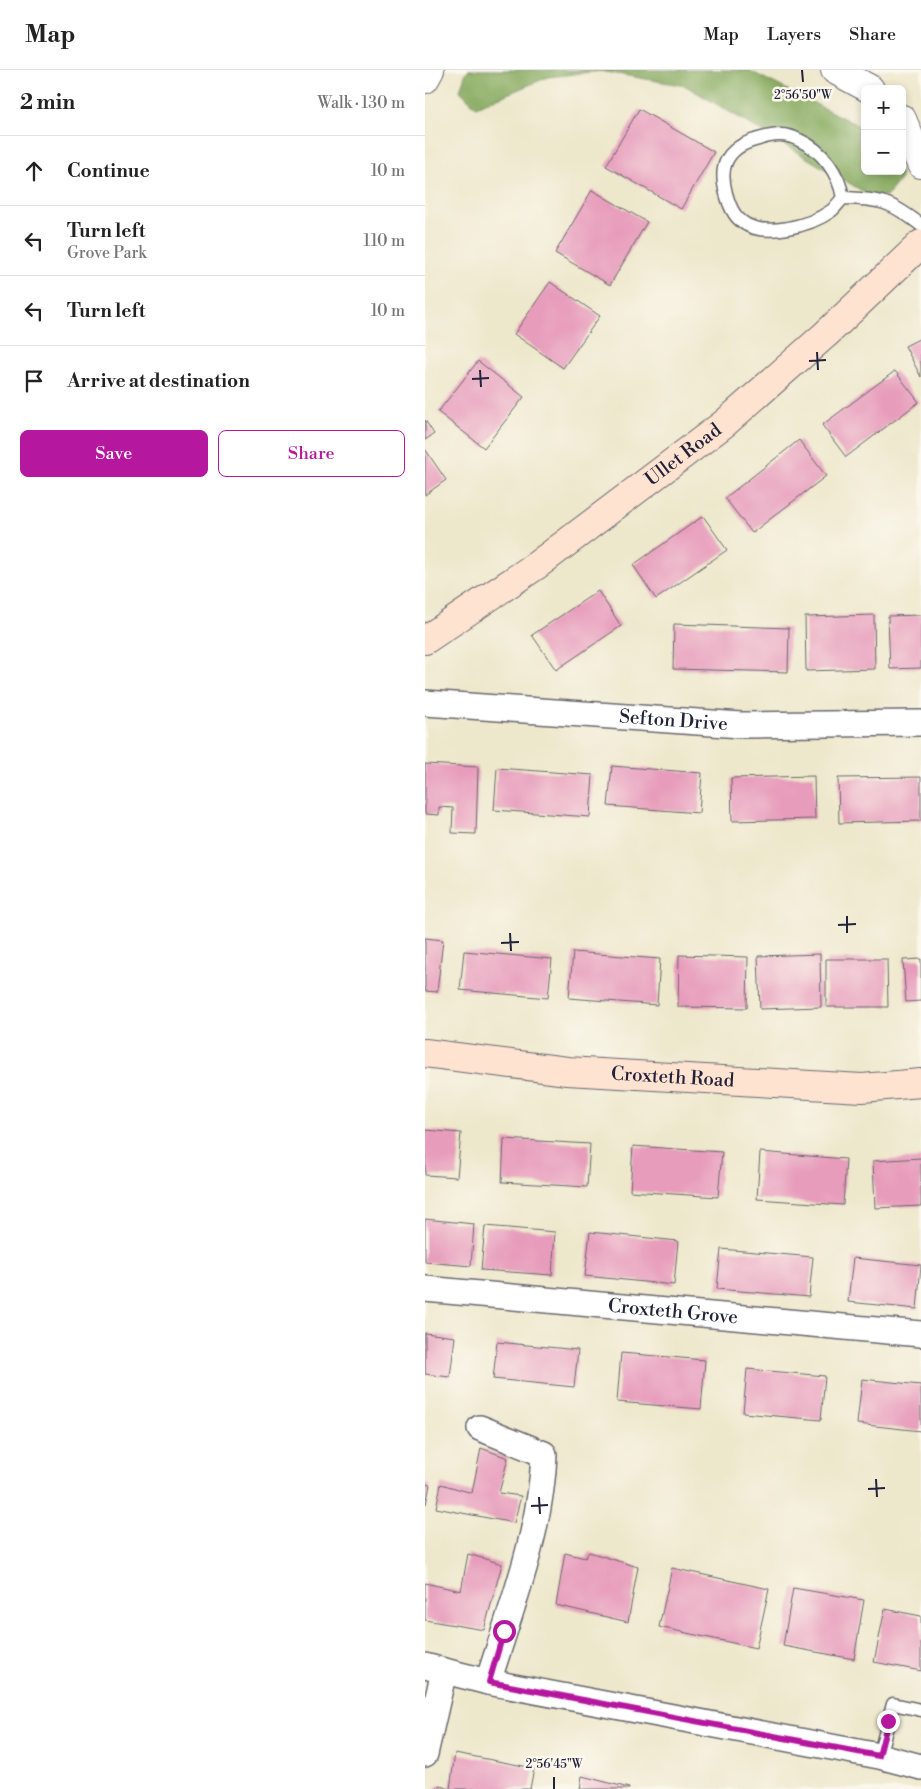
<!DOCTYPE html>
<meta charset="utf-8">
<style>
body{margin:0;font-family:"Libre Bodoni",serif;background:#f6f6f6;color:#222}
.controls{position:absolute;right:15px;top:15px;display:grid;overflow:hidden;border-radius:8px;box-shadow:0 2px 8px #0003}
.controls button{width:45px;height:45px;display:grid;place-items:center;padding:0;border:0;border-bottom:1px solid #e0e0e0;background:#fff;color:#222;font:25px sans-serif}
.stop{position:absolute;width:15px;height:15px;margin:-11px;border:4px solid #b5179e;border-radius:50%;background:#fff}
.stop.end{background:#b5179e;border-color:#fff;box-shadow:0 1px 5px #0008}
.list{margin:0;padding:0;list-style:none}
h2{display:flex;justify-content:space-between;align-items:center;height:65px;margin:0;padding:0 20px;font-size:21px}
h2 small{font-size:16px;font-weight:400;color:#767676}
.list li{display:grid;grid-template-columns:32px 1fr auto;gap:15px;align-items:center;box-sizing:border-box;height:70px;padding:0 20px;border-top:1px solid #e0e0e0}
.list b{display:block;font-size:19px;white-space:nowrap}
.list p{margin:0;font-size:16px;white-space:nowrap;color:#767676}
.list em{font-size:16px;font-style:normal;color:#767676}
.actions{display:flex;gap:10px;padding:15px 20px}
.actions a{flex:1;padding:11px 0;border:1px solid #b5179e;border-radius:8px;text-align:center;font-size:18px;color:#b5179e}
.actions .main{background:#b5179e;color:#fff}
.icon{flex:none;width:28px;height:28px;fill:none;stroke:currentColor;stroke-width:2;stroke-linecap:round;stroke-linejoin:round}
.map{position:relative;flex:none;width:496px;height:1719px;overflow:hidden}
header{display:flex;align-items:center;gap:30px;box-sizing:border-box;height:70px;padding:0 25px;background:#fff;border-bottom:1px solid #e0e0e0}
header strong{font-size:24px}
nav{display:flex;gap:28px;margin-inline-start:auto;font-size:18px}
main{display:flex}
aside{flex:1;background:#fff}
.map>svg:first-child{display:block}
.forest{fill:#86aa5e;stroke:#54664c}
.building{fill:#e79cbb}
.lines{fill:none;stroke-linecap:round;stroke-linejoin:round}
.service-casing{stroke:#69676d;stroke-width:15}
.minor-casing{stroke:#69676d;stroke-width:28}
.tertiary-casing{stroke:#69676d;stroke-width:30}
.secondary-casing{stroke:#69676d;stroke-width:30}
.service{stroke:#fff;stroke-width:12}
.minor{stroke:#fff;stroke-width:25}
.tertiary{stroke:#fff;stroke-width:28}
.secondary{stroke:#fee3d1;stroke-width:28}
.route{stroke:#b5179e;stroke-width:6}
.ticks{fill:none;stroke:#22223b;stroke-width:2}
.labels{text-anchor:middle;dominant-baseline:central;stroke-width:5;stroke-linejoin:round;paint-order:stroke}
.street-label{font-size:19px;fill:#22223b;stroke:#fbf7ec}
.ticks-label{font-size:12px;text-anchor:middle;fill:#22223b;stroke:#fbf7ec;stroke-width:5;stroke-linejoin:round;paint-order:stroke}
</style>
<header>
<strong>Map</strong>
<nav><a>Map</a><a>Layers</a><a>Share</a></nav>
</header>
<main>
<aside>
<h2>2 min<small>Walk · 130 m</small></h2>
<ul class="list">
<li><svg class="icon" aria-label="ahead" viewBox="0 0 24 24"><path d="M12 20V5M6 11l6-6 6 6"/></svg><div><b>Continue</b></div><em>10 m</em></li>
<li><svg class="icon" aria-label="left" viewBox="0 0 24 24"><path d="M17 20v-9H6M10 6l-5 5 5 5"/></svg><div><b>Turn left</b><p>Grove Park</p></div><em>110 m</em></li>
<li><svg class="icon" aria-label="left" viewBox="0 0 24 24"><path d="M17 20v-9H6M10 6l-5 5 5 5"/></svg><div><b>Turn left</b></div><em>10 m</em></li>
<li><svg class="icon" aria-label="arrive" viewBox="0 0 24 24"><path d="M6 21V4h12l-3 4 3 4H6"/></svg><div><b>Arrive at destination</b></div></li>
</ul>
<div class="actions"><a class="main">Save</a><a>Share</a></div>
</aside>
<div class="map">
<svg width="496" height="1719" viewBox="0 0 496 1719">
<rect width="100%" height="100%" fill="#fbf7ec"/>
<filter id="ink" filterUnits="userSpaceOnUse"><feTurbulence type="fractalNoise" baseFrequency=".02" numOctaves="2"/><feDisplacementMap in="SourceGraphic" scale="10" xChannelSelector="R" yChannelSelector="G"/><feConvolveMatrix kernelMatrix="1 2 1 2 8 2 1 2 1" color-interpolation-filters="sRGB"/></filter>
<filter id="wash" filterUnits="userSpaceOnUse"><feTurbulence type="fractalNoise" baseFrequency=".0096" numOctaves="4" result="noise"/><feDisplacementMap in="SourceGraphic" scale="20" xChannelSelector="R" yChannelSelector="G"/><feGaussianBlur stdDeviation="1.12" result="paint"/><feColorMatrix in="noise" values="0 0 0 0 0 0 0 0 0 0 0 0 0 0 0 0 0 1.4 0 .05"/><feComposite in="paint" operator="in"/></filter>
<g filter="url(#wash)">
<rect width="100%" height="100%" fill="#ede7cb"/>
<path class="forest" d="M44,0h279l117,59v42h35l1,7 -14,18 -18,-1 -183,-109 -86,-15 -52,6 -72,30 -16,-16 6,-19z"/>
<g id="blocks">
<path class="building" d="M214,39l75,43 -33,57 -75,-43z
M167,120l55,32 -37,63 -55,-32z
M125,212l50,34 -37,52 -49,-34z
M496,268v39l-16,-31z
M53,291l46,36 -40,51 -46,-36z
M470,301l24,31 -73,55 -24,-32z
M0,350l9,14 -9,6z
M374,370l27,36 -74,57 -27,-35z
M0,379l21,31 -21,15z
M278,446l24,34 -71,49 -23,-34z
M173,521l23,35 -65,44 -24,-35z
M449,545l1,54 -69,2 -1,-54z
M496,545v53l-31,1 -2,-53z
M249,554l115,4 -1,44 -115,-3z
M0,694l53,3 -2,67 -24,-1 1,-25 -14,-1v8l-14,-1z
M187,696l90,7 -3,40 -91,-7z
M72,698l96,7 -3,42 -96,-7z
M389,706l1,43 -83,2 -1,-43z
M496,707v44l-82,2 -1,-45z
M0,868l18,2 -6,52 -12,-1z
M39,881l88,8 -4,39 -88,-8z
M148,882l87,7 -3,46 -88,-7z
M395,884l1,53 -61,2 -2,-53z
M254,885l69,2 -1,51 -69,-1z
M401,889h61l1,48h-62z
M496,889v42l-15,1 -3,-42z
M0,1060l36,3 -4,44 -32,-2z
M79,1069l86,5 -3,43 -85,-5z
M208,1076l89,6 -4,45 -88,-6z
M335,1082l86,7 -3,46 -86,-6z
M496,1088v48l-46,2 -2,-47z
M0,1149l49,5 -3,42 -46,-4z
M60,1156l70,6 -3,43 -71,-5z
M165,1162l88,9 -4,44 -89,-9z
M296,1179l92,8 -4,40 -92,-8z
M428,1188l68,7 -4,44 -69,-7z
M0,1263l30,4 -5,40 -25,-3z
M72,1272l81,8 -4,37 -81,-8z
M196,1283l84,7 -4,49 -84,-7z
M322,1299l78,7 -4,44 -78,-7z
M437,1309l59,6v46l-64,-7z
M56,1378l27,10 -9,35 22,3 -7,27 -78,-15 5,-24 31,9z
M0,1414l5,1 -4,19h-1z
M164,1482l49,15 -10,55 -72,-17 9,-52 20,5z
M43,1484l34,10 -18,66 -59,-10v-37l36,8z
M247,1498l97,21 -13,59 -97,-21z
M368,1518l71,12 -10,59 -71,-13z
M460,1539l36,7v55l-47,-9z
M30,1683l79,15 -4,21h-80z
M157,1706l47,12v1h-49z
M15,1715l9,4h-15z"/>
</g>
</g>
<g filter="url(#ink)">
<use href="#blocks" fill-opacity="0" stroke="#69676d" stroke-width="1"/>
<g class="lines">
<g class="service-casing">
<path id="service" d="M418,128c-4,-25 -21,-48 -44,-58 -15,-8 -28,-5 -44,0 -11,3 -24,10 -29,22 -7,15 2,49 15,59 21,18 69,5 90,-10 4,-3 8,-9 12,-13 39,1 48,4 78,27
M454,1686l14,-52 28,6"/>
</g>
<g class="minor-casing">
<g id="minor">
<path id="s1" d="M0,633l316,22 180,-2"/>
<path id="s2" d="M0,1219l496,45"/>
<path d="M55,1358l64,26c-3,79 -33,154 -56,228"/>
<path d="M0,1596l63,16 391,74 42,11"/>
<path d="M0,1684l19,-83"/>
</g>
</g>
<g class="tertiary-casing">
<path id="tertiary" d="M410,0l35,19
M0,9l5,-9
M477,49l19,45"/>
</g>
<g class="secondary-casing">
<g id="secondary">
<path id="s3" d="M0,570l112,-75 188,-142 101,-89 95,-90"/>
<path id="s4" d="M0,983l142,18 295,17 59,-5"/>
</g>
</g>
<use href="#service" class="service"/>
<use href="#minor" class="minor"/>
<use href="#tertiary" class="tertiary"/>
<use href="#secondary" class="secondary"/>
</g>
</g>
<g class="lines" filter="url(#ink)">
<path class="route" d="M79,1561l-15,51 390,74 9,-35"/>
</g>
<path class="ticks" d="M377,0l1,12M392,282l1,18M384,291l17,-1M55,300l1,17M47,309l17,-1M422,846v17M413,855l18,-1M85,863l1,18M76,873l18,-1M451,1409l1,18M443,1419l17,-1M114,1427l1,17M106,1436l17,-1M129,1707v12"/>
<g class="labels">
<g class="street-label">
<text stroke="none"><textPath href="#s3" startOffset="318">Ullet Road</textPath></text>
<text stroke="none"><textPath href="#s1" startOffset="249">Sefton Drive</textPath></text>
<text stroke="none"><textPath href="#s4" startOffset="249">Croxteth Road</textPath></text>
<text stroke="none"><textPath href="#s2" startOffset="249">Croxteth Grove</textPath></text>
</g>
</g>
<g class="ticks-label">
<text x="378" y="29">2°56'50"W</text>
<text x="129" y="1698">2°56'45"W</text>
</g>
</svg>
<div class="controls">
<button>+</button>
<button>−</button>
</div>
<div class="stop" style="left:79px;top:1561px"></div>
<div class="stop end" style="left:463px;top:1651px"></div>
</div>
</main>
